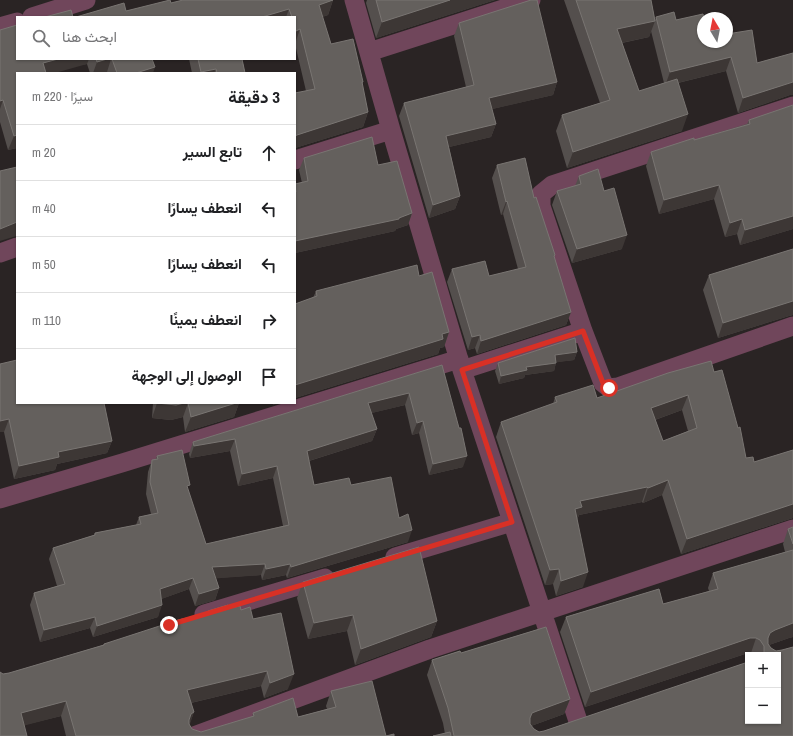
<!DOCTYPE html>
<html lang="ar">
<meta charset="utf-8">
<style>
body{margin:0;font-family:"Archivo Narrow",Vazirmatn,sans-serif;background:#f6f6f6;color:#202124;direction:rtl}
.controls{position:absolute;right:12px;bottom:12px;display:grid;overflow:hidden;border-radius:0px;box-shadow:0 1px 3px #0004}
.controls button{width:36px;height:36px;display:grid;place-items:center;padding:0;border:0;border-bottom:1px solid #e0e0e0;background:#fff;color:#202124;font:20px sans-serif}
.compass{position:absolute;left:697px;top:12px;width:36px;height:36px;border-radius:50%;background:#fff;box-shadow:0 1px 3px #0004;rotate:350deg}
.stop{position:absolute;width:12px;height:12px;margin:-9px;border:3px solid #d93025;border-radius:50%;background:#fff}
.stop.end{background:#d93025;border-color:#fff;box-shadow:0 1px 4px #0008}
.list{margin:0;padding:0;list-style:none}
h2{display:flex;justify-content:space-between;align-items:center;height:52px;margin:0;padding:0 16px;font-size:17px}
h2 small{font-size:13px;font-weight:400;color:#757577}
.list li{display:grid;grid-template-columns:26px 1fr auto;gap:12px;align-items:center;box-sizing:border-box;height:56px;padding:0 16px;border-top:1px solid #e0e0e0}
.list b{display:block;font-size:15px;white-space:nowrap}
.list em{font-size:13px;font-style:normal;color:#757577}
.icon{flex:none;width:22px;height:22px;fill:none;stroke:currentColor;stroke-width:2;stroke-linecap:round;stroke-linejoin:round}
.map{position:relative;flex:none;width:793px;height:736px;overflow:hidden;direction:ltr}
.search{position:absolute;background:#fff;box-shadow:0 1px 3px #0004;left:16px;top:16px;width:280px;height:44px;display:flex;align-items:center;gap:10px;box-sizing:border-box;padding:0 14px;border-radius:0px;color:#757577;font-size:15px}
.panel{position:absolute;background:#fff;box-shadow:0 1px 3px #0004;left:16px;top:72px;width:280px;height:332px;border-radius:0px;direction:rtl}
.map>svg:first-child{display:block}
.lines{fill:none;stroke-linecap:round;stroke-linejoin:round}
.minor{stroke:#70465b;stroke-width:19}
.wall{fill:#544f4d;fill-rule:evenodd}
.shaded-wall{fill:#3d3735}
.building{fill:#64605d;stroke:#797572;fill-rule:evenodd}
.route{stroke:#d93025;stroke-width:5}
</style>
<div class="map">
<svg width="793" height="736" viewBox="0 0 793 736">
<rect width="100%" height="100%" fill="#2a2424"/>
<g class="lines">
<path class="minor" d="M354,0l37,130 71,240 116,351
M32,17l54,-17
M0,27l17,-5
M369,52l162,-52
M793,106l-241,79 -11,9v12l42,125 20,52 6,5 9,-1 175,-61
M295,160l96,-30
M0,253l17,-6
M462,370l121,-39
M0,499l122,-36 337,-104
M395,557l117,-35
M204,614l121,-36
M194,736l236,-87 363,-120"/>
</g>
<path class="wall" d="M333,0l-5,15 -6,2 9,27 32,38 -1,2 6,28 -5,15 -68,21v-55l11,-2 -11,-47v-27h-219l50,-6 45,-8z
M367,0h128l-119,38 -10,-35z
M564,0h87l4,20 1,-3 20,3 27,22 54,21 33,32 -52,18 -12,-42 -48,12 4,48 -115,37 -11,-37 6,-16 38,-12zM651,31l13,52 -25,8 -17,-48 27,-6z
M459,23l98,59 -4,13 -61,14 4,15 -5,13 -42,10 11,49 -5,13 -26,9 -30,-102 5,-13 62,-16 -12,-51z
M0,30l17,29h135l1,14h-46v-1l-3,1h-14l-3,-9 -70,9v75l-9,2 -8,-28z
M189,59h53l3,14h-53z
M793,105v124l-53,16 -3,-11 -12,3 -11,-38 -55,15 -13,-48 5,-14 43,-12 53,-16 2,-4z
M304,158l74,7 34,48 -4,12 -12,4 -1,2 -100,22v-69l7,-1 -3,-13z
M497,165l37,33 20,60 17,54 -5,13 -89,29 -2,-6 -7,2 -21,-68 5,-13 37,7 29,-7 -15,-55 -2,1 -9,-37z
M579,176l43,73 -50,14 -20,-58 5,-14 18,-5z
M793,249v66l-4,1 -71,22 -15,-48 6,-15z
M419,276l30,56 -5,15 -4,1 -2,6 -143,44v-94l18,-6 3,-7z
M577,352l-3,8 -18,2 -2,9 -29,4 -1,3 -25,6 -4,-13 3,-8z
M0,364l17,39 95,38 -5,12 -50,11 -2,6 -41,9 -10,-47h-4z
M442,365l21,102 -34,8 -10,-42 -7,2 -7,-30 -34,8 6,16 -5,12 -63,20 5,24h37l48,33 9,24 -121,36 -1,-3 -24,5 -1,-5 -45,3 3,10 -4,12 -20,6 -6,-17 -28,10 -3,18 -65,20 -3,-9 -50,14 -10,-37 4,-12 23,-7 -8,-27 4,-11 41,-13 1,-2 41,-8 3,-8 12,-3 -5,-20 2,-22 4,-12h3l2,-4 31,34 18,54 77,-18 -10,-48 -35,8 -8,-35 -40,7 -1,-4 4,-12z
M714,372l32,86 8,4 39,-12v68l-3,1 -109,35 -19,-59 -19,8 -1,-1 -63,13 -2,5 6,67 -27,9 -3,-12 -8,1 -49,-148 5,-15 52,-18 2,-7 42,1zM682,410l6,21 -25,10 -8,-21z
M153,403h86l-5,14 -49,15 -2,-15 -12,3 -19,-2z
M793,527v110l-4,1 -20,7 2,3 5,3 6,-1 11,-3v89h-360l12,-2 -2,-11 -16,-48 5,-15 28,-9 1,2 85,-26 24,72 -6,15 -33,12 3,3 5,3 5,-1 204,-69v59h30v-66h-24l-3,-2 -6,1 -160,53 -25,-75 6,-15 93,-28 4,15 46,-13 -1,-3 5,-15 72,-21 -2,-8 5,-15z
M303,582l134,39 -6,16 -76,28 -8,-34 -39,8 -11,-41z
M229,608l12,2 12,9 35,70 -24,9 -3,-12 -70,17 3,9 -5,13 3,4 9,3 51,-15 1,-4 45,4 29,-8 -1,-3 5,-15 55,45h8h-328l-5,-20 -37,9 -21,-51 6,-1 94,-28 1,-1 103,-31 1,-2z"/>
<path class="shaded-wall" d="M333,0l-5,15 -15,5 6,-15z
M450,0h45l-119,38 6,-16z
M289,9l-3,8h-24z
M655,21l-6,16 -38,8 6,-16z
M300,29l-5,15v-11l1,-2z
M731,57l-5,14 -61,15 5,-14z
M58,59h31l-2,5 -32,9h-15l3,-10z
M107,59h4l-4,13 -3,1h-11l4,-11z
M155,67l-2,6h-17z
M216,69l-2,4h-13v-1z
M557,82l-4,13 -69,16 5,-13z
M793,82v13h-3l-52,18 5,-15z
M3,100l-3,9v-8z
M368,112l-5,15 -68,21v-12l2,-1z
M688,114l-6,17 -115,37 6,-16z
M496,124l-5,13 -50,12 5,-13z
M17,135v13l-9,2 6,-14z
M719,185l-5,14 -55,15 5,-14z
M460,196l-5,13 -26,9 4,-13z
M507,201l-4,13 -2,1 5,-13z
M412,213l-4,12 -12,4 -1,2 -100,22v-12l104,-23z
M793,216v13l-53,16 5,-15z
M742,219l-5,15 -12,3 5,-14z
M17,222v14l-4,1 -13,4v-12z
M627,235l-5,14 -50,14 5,-14z
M793,301v14l-4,1 -71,22 5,-15z
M571,312l-5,13 -89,29 4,-13z
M449,332l-5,15 -4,1 -2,6 -143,44v-13z
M480,335l-5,13 -7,2 4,-13z
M577,352l-3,8 -22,3 3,-8z
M556,363l-2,8 -29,4 -1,3 -25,6 2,-8 25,-9z
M409,393l-4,12 -41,10 4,-12z
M688,395l-6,15 -36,13 5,-15z
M157,403h31l-5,14 -12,3 -19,-2z
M236,403h3l-5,14 -49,15 6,-15z
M273,403h6l-6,2z
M9,419l-5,13h-4v-11z
M423,421l-4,12 -7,2 5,-12z
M377,429l-5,12 -70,22 5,-12z
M235,439l-5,12 -40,7 4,-12z
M112,441l-5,12 -50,11 -2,6 -41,9 5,-13 39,-14z
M467,456l-4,11 -34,8 4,-11z
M277,466l-4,12 -35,8 4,-12z
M668,480l-6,15 -19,8 5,-15z
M647,487l-5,15 -63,13 -3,7 -1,-13 5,-8z
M793,504v14l-3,1 -109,35 6,-15z
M412,530l-4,12 -121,36 4,-11z
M265,564l-4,11 -53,4 4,-12z
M290,564l-4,11 -24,5 4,-11z
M559,569l-6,15 -8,1 5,-15z
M588,572l-5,15 -27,9 5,-15z
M193,578l-4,11 -33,12 4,-12z
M219,588l-4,12 -20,6 4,-12z
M162,605l-4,12 -65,20 4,-11z
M353,615l-6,16 -39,8 6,-16z
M95,617l-5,11 -50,14 4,-12z
M437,621l-6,16 -76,28 6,-16z
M793,623v14l-4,1 -20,7 -4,3 3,-10 2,-5 5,-3z
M750,638h6l-5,15 -6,1 -160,53 6,-15z
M267,671l-6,15 -79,19 5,-15z
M294,674l-6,15 -24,9 6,-15z
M570,699l-6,15 -33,12 -4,2 3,-10 2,-5 5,-2z
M66,701l-5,15 -46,12 6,-15z
M194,712l-5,15 -4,2 6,-15z"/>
<path class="building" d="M170,0l1,3 12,-3h150l-14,5 12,39 22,-5 10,43h-1l6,30 -71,23 -2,1v-43l20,-4 -15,-60 -4,2 -1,-3v-11h-3l-3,-8 -27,8h-186l48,-14 2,8z
M376,0h74l-68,22z
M531,0h6l20,82 -68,16 7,26 -50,12 14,60 -27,9 -29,-102 70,-18 -15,-62z
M576,0h75l4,21 -38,8 22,62 38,-12 11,35 -115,38 -11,-37 48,-15z
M71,10l2,7h-28z
M674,12l2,8 27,-6 1,4h-1v24h24v-8l25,-4 5,33 36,-10v29l-50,16 -12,-41 -61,15 -14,-55z
M17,25v34h41l-15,4 3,10h-29v62l-3,1 -11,-36 -3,1v-71z
M96,59h11l-10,3z
M112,59h40l3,8 -19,6h-19z
M198,59h44l3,14h-28l-1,-4 -15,3z
M793,105v111l-48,14 -3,-11 -12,4 -11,-38 -55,15 -13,-48 43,-14v2l56,-16 -1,-4z
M372,137l6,28 19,-4 15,52 -13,5v1l-104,22v-48l1,-1 -1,-8 13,-3 -4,-23z
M525,158l9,40 2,-1 19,58 -1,1 17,56 -90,29 -1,-6 -8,2 -20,-68 33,-8 4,15 37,-9 -19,-66 -1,1 -9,-37z
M17,167v55l-17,7v-58z
M598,169l6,22 10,-3 13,47 -50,14 -20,-58 24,-7 -2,-8z
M793,249v52l-70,22 -14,-48z
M417,265l2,11 13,-4 17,60 -7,2 1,5 -148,46v-81l22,-8 -1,-5z
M575,338l2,14 -22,3 1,8 -30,4 1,3 -26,6 -3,-13z
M17,360v43h87l8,38 -54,11 1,5 -40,9 -10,-47 -9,2v-57z
M711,361l3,11 8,-2 16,58 2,-1 6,31 7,-1 1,5 39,-12v54l-106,35 -19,-59 -20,8 -1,-1 -67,14 2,6 -7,2 13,63 -27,9 -2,-12 -9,1 -49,-148 56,-20 -2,-5 38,-12 4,13 71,-25zM688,395l9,33 -34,13 -12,-33z
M442,365l17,63h2l6,28 -34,8 -10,-43 -6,2 -8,-30 -41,10 9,26 -70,22 7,34 35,-7 2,7 40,-8 8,41 9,-4 4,16 -121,37 -1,-3 -24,5 -1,-5 -53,3 7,21 -20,6 -6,-16 -33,11 2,16 -65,21 -2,-9 -51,13 -10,-37 31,-9 -12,-36 42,-13v-2l46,-9 -2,-7 19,-4 -8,-31 2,-22 6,-1 -1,-3 25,-6 8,35 -3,1 19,58 83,-19 -12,-59 -35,8 -7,-35 -41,7 -1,-4z
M157,403h27l-8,2z
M188,403h48l-45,14z
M793,527v17l-5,-15z
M419,547l18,74 -76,28 -8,-34 -39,8 -11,-41z
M793,550v73l-18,7 -5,3 -2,5v6l3,4 5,3 6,-1 11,-3v89h-339l-6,-28 -16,-48 28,-9 1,2 85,-26 24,72 -33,12 -5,2 -2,5v6l4,5 5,3 5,-1 204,-69v59h30v-66h-16l2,-3v-6l-4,-6 -4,-2h-6l-159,54 -25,-75 93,-28 4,15 55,-15 -5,-16z
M228,605l1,3 11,-2 1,4 9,-3 3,12 28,-6 13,61 -24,9 -3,-12 -80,19 7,22 -3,2 -2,6v4l3,5 9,3 53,-16 -1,-3 40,-15 5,19 38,-10 -5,-16 41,-10 14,55 8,-2v2h-318l-10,-35 -45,12 6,23h-27v-64l3,2 6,-1 95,-28v-1l74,-24 31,-7 -1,-2z
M450,732l1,4h-18z"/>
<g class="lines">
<path class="route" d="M169,625l343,-103 -50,-152 121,-39 20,52 6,5"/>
</g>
</svg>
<div class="controls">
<button>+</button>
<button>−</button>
</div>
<svg class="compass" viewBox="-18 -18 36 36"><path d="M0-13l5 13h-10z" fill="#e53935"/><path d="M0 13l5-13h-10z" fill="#757577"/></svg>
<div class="stop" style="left:609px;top:388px"></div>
<div class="stop end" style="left:169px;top:625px"></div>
<div class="search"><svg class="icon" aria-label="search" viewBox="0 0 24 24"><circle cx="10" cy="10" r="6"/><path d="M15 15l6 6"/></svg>ابحث هنا</div>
<section class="panel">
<h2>3 دقيقة<small>سيرًا · 220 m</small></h2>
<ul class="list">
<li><svg class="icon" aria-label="ahead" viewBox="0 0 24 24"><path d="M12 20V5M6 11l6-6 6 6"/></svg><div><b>تابع السير</b></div><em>20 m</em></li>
<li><svg class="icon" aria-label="left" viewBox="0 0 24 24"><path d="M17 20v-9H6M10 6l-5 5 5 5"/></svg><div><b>انعطف يسارًا</b></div><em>40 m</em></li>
<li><svg class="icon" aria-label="left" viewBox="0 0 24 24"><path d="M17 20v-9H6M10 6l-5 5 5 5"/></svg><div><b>انعطف يسارًا</b></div><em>50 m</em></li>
<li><svg class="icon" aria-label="right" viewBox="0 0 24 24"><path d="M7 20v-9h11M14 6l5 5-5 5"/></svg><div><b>انعطف يمينًا</b></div><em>110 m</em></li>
<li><svg class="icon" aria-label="arrive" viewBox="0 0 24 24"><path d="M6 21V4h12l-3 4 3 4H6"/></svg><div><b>الوصول إلى الوجهة</b></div></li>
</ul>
</section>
</div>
